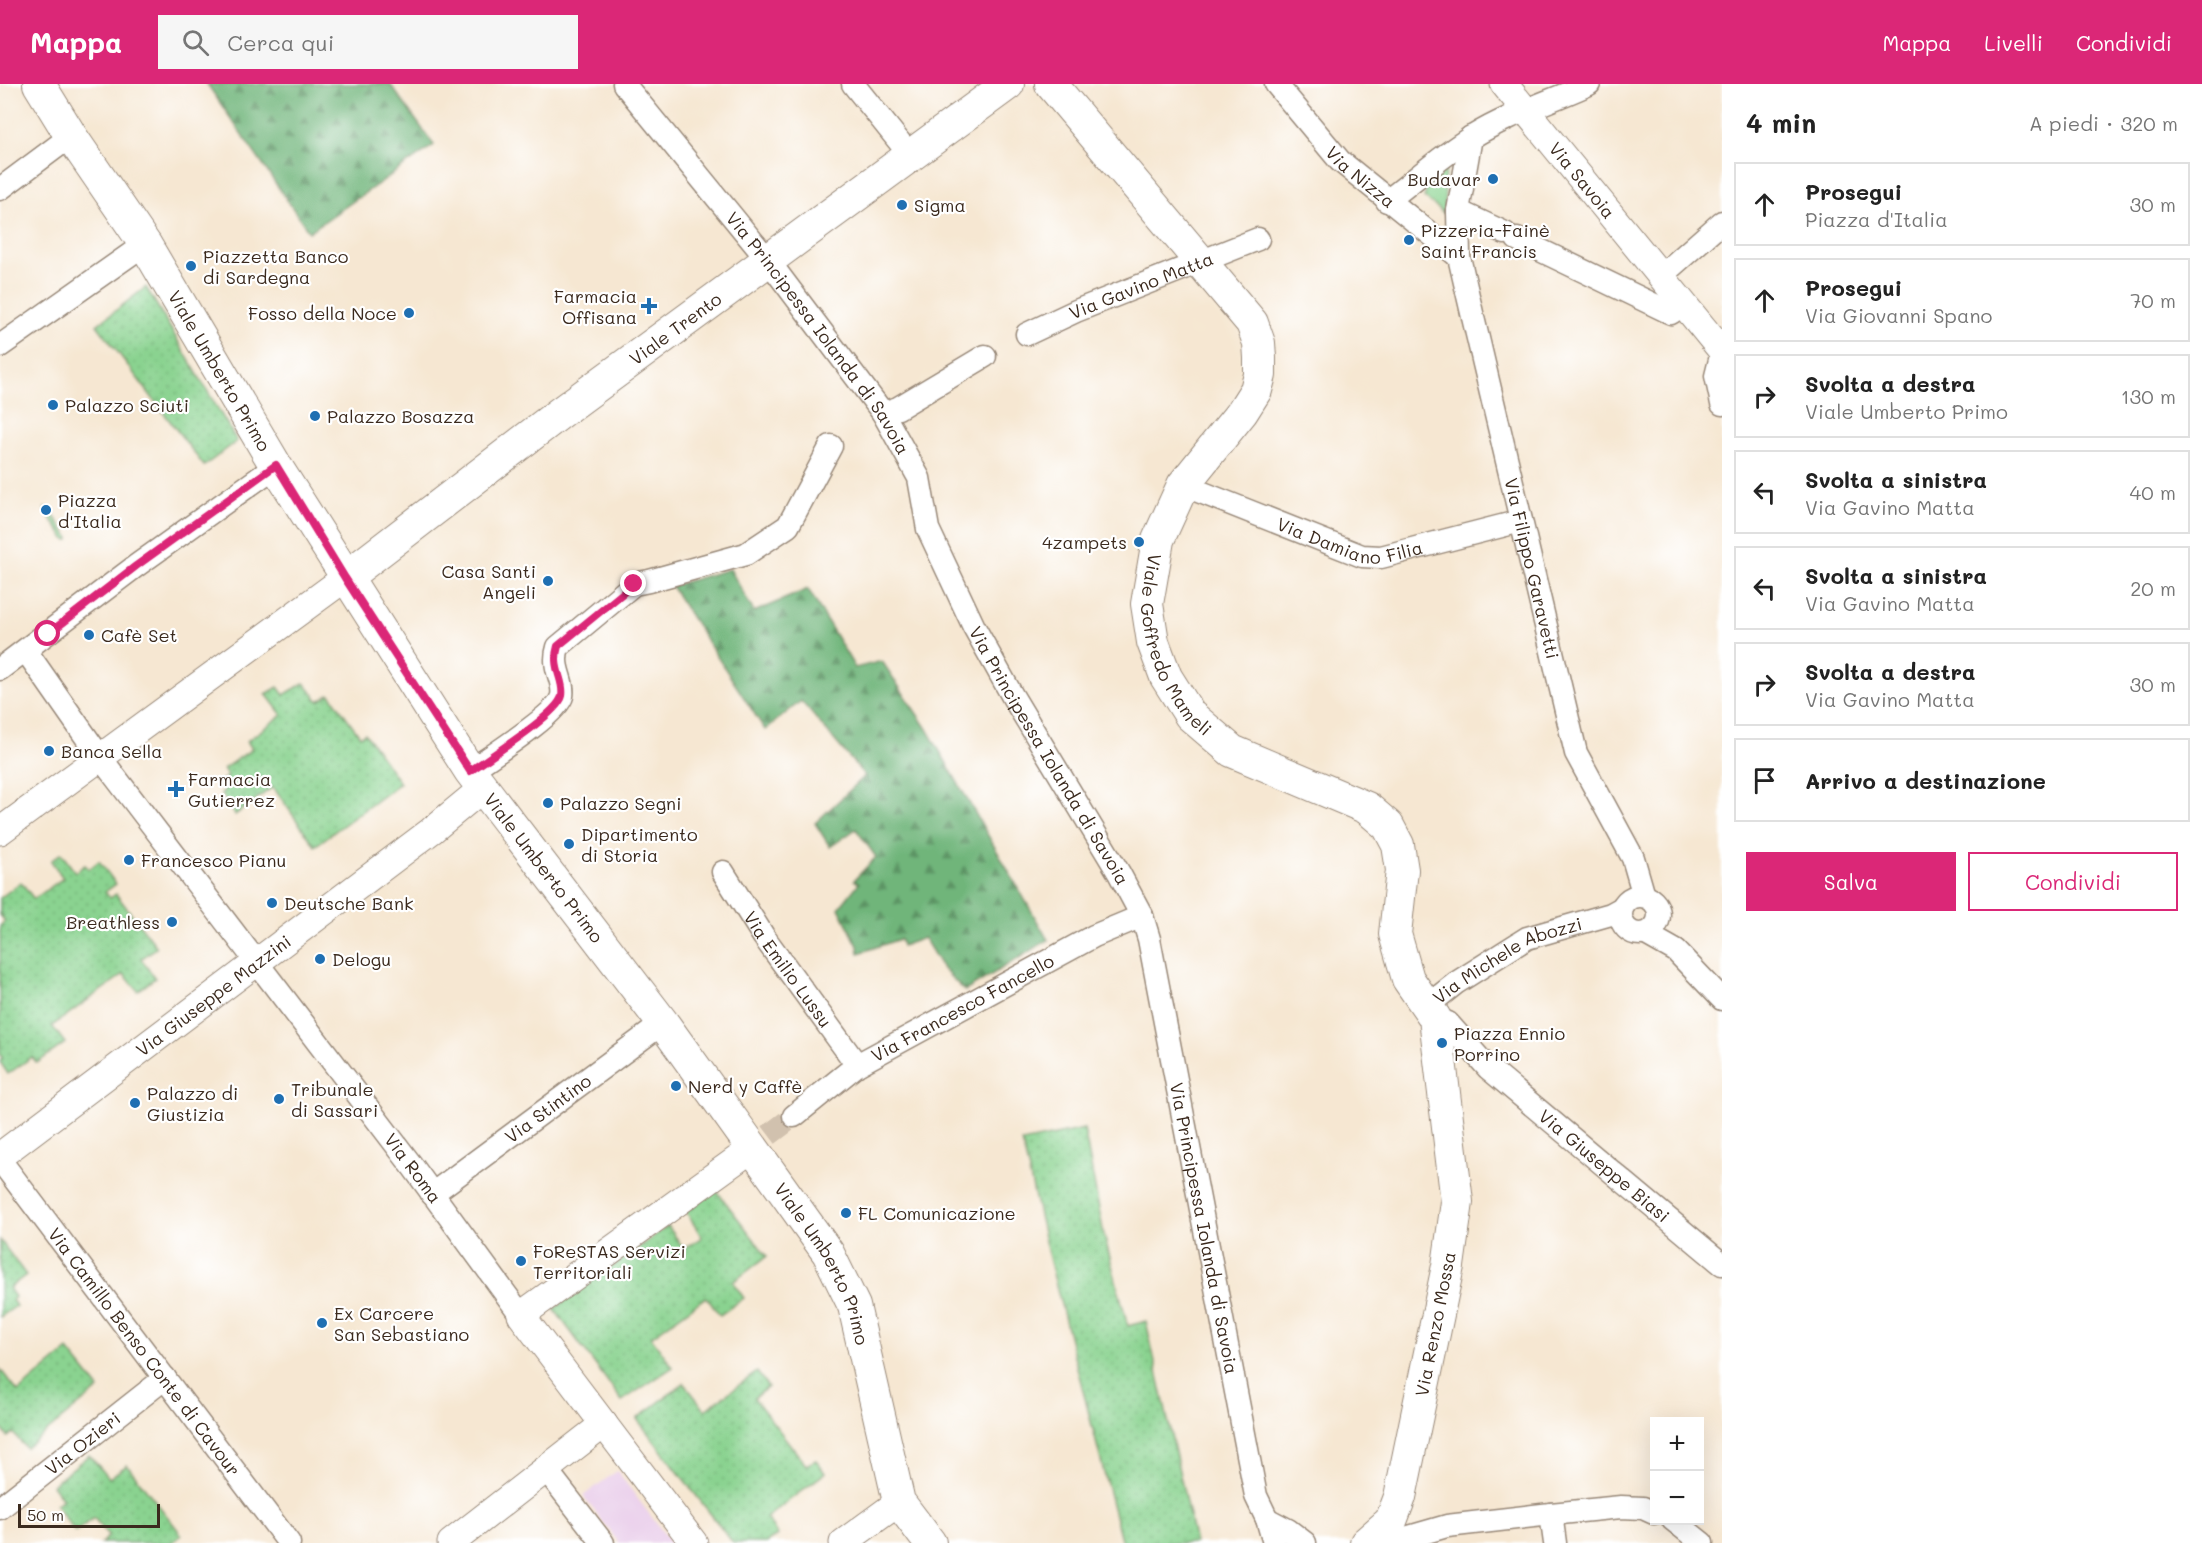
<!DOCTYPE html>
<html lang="it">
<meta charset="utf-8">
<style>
body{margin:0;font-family:Mali,sans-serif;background:#f6f6f6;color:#222}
.controls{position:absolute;right:18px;bottom:18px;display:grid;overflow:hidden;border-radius:0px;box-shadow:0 6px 24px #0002}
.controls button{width:54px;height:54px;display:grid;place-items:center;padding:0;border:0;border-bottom:2px solid #e0e0e0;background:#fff;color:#222;font:30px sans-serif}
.scale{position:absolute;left:18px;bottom:15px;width:142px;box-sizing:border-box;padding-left:6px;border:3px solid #3b2a1e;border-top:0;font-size:16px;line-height:21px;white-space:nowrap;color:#3b2a1e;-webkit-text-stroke:4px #fff;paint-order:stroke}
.stop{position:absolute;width:18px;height:18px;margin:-14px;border:4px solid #db2777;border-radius:50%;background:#fff}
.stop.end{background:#db2777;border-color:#fff;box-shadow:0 2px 6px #0008}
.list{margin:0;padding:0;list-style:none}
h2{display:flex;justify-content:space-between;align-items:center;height:78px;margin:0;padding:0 24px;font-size:26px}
h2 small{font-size:20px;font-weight:400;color:#767676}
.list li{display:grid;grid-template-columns:39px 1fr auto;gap:18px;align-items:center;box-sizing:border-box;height:84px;margin:0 12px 12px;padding:0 12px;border:2px solid #e0e0e0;border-radius:0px}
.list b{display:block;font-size:22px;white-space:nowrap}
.list p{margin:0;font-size:20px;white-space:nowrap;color:#767676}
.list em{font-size:20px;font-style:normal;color:#767676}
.actions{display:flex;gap:12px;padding:18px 24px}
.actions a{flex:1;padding:14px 0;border:2px solid #db2777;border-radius:0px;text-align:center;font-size:21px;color:#db2777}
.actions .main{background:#db2777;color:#fff}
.icon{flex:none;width:33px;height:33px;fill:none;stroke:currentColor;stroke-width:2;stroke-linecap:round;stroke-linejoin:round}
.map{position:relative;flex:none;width:1722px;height:1459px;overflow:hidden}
header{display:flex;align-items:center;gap:36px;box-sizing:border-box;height:84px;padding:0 30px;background:#db2777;color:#fff}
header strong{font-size:28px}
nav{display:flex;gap:33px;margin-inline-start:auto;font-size:21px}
.search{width:420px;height:54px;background:#f6f6f6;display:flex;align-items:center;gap:15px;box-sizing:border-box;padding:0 21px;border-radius:0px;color:#767676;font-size:22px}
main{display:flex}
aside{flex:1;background:#fff}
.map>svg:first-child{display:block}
.built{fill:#ebd1ec}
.grass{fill:#8ad390;stroke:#627e57;stroke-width:1.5}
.forest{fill:url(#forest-firs);stroke:#55704c;stroke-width:1.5}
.garden{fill:url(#garden-dots);stroke:#627e57;stroke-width:1.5}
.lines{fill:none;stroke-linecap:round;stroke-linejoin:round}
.minor-tunnel{stroke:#d1c1ae;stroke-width:22;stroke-dasharray:22 11;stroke-linecap:butt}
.minor-casing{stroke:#988878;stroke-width:25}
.tertiary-casing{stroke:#988878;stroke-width:29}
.secondary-casing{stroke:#988878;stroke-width:34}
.minor{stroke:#fff;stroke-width:22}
.tertiary{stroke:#fff;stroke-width:27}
.secondary{stroke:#fff;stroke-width:32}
.route{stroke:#db2777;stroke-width:8}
.poi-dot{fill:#1f6fb2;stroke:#fff;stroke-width:2}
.labels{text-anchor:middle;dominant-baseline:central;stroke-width:4.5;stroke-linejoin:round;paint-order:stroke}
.street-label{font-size:18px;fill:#3b2a1e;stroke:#fff}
.poi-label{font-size:18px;fill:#3b2a1e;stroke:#fff;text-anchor:start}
</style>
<header>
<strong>Mappa</strong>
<div class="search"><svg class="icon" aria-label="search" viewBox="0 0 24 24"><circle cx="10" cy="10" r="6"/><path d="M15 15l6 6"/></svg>Cerca qui</div>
<nav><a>Mappa</a><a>Livelli</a><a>Condividi</a></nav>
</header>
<main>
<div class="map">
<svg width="1722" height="1459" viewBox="0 0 1722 1459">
<defs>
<pattern id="forest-firs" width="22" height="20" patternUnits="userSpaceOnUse" patternTransform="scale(1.5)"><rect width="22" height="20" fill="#6fb57a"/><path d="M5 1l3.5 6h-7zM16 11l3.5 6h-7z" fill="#5c9363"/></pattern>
<pattern id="garden-dots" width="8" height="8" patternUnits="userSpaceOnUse" patternTransform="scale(1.5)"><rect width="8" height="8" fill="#8ad390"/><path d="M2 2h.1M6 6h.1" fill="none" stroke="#78b57c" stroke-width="1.8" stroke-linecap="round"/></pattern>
</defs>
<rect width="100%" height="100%" fill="#fff"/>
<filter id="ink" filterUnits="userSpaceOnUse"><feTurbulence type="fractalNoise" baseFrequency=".0167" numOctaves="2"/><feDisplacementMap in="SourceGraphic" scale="12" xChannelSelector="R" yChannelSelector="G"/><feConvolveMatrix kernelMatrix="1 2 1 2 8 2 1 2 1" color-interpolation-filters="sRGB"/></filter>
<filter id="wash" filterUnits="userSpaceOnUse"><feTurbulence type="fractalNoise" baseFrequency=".008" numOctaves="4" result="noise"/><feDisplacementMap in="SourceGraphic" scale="24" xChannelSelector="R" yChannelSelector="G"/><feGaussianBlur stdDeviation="1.35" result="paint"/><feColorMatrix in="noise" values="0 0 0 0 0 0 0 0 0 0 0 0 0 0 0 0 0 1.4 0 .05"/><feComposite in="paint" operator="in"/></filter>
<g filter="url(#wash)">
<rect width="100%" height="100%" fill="#f6e7d2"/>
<path class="built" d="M617,1387l54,72h-52l-36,-47z"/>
<path class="grass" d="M1446,83l-3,22 2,1 -1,21 -1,2 -19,-16 2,-5 -3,-5 19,-19z
M45,424h3l21,29v3h-3l-21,-29z"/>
<path class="forest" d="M207,0h183l44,61 -125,87z
M730,485l24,43 54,-23 47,79 27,-7 45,68 121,211 -83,51 -22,-22 -19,-31 -22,8 -2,-7 -41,14 -1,-7 -19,-38 20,-25 -5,-3 22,-23 -20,-28 -26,18 -15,-24 50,-47 -64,-75 -36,29 -94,-144z"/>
<path class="garden" d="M146,203l91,154 -33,25 -107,-141z
M304,599l15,18 11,-7 30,42 5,-3 35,50 -85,63 -42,-59 -38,28 -14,-22 4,-2 -6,-9 9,-6 -5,-7 29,-20 -5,-8 35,-26 -16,-21 12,-7 6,8z
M61,769l14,19 10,-7 4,4 10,-8 17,23 -11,8 5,6 6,-4 41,53 -16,12 14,19 -17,13 -14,-17 -72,52 13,17 -28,20 -5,-6 -24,17 -8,-12 2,-5 -2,-3v-128l5,-5 -5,-6v-17l21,-16 13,17 29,-21 -12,-17z
M1084,1045l20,106 24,91 18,-5 49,222h-73l-75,-293 -25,-108z
M716,1106l51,66 -34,26 11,16 -24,17 -14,-18 -55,40 22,30 -51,34 -68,-92 114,-83 16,23 18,-12 -16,-25z
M0,1156l26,35 -17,13 6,9 -3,3 4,6 -16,11z
M68,1266l31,39 -73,59 -13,-15 -5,4 -8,-10v-58l18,23z
M757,1288l11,15 -14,11 52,67 10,-5 9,13 -59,45 12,17 -12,8h-33l-96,-124 47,-36 21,27z
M89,1371l20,23 18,-13 55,70 -11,8h-70l8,-7 -15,-18 -19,14 -19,-27 7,-6 -11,-14z"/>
</g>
<g filter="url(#ink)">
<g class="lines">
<path class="minor-tunnel" d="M769,1051l25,-19"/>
<g class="minor-casing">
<g id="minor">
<path id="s1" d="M624,0l143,175 116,154 36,65 9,51 46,98 39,70 106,176 23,43 7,23 107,557 11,23 7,24"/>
<path d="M853,0l57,71"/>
<path id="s2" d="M1276,0l64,77 119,96"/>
<path id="s3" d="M1471,53l-13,74 1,46 13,56 104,440 57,105 11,38"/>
<path d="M0,105l71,-53"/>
<path d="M1387,117c28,-21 55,-46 85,-64 37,-23 78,-35 117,-53"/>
<path d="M1458,127l47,22"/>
<path d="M1517,155l154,74 12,-9"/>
<path d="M1661,192l61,-54"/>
<path id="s4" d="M1027,250l49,-23 182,-72"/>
<path d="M0,262l145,-102"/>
<path d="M1722,268l-6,24 6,28"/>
<path d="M883,329l15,-5 87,-52"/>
<path id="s5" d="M1183,401l179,71 19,1 140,-36"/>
<path id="s6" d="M26,567l74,106 313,410 108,148"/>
<path d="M0,585l136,-103 140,-100"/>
<path d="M470,687c18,-13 88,-57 92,-75 3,-16 -11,-27 -4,-49l76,-63 15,-3 97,-27 42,-28 43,-80"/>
<path id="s7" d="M723,788l41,65 93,128"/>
<circle cx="1640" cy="831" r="19"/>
<path d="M1646,850l30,17 46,48"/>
<path id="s8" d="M1427,922l29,-23 71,-45 84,-24 11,-6"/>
<path id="s9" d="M1435,934l13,5 40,45 234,196"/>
<path id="s10" d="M794,1032l63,-51 237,-129 48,-20"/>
<path id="s11" d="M0,1076l289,383"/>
<path id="s12" d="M432,1110l231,-171"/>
<path d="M545,1384l58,75"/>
<path id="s13" d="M0,1424l165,-130"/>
<path d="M1551,1430l4,29"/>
<path d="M1267,1435l21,11 17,13"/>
<path d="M1673,1436l29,23"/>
<path d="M1388,1459l59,-17 104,-12 70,-7 22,1 11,5"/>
</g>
</g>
<g class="tertiary-casing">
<g id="tertiary">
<path id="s14" d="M1504,0l218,267"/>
<path d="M0,747l345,-253"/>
<path id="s15" d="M0,1072l431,-325 52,-43"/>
<path d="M451,1459l153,-119"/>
<path d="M694,1459l-173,-228 232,-167"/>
<path d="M843,1459l56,-41"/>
</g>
</g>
<g class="secondary-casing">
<g id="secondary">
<path id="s16" d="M39,0l32,52 74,108 131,222 194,305 193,252 165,230 26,53 45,196 31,41"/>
<path id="s17" d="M1051,0l201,239 7,20 1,15v17l-4,15 -14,22 -59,73 -25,55 -11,64 6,38 13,35 24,38 42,36 135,57 21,18 10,19 4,25 -7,64 13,45 27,39 22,184 -9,64 -48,231 -9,24 -25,22"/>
<path id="s18" d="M345,494l215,-165 448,-329"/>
</g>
</g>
<use href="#minor" class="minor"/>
<use href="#tertiary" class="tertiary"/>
<use href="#secondary" class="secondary"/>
</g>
</g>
<g class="lines" filter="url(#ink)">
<path class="route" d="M48,550l88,-68 140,-101 69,113 125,193c18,-13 88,-57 92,-75 3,-16 -11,-27 -4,-50l76,-62"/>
</g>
<g class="poi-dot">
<circle cx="1493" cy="95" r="6"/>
<circle cx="902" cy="121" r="6"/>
<circle cx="1409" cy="156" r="6"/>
<circle cx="191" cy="182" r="6"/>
<path d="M646 213h6v6h6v6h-6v6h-6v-6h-6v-6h6z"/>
<circle cx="409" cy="229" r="6"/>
<circle cx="53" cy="321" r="6"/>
<circle cx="315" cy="332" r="6"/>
<circle cx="46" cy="426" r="6"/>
<circle cx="1139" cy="458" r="6"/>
<circle cx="548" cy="497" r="6"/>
<circle cx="89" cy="551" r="6"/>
<circle cx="49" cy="667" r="6"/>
<path d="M173 696h6v6h6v6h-6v6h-6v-6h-6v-6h6z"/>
<circle cx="548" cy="719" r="6"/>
<circle cx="569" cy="760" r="6"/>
<circle cx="129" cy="776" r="6"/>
<circle cx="272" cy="819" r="6"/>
<circle cx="172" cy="838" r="6"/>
<circle cx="320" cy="875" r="6"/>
<circle cx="1442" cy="959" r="6"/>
<circle cx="676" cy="1002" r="6"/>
<circle cx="279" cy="1015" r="6"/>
<circle cx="135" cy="1019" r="6"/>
<circle cx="846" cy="1129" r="6"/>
<circle cx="521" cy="1177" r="6"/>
<circle cx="322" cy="1239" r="6"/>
</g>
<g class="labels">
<g class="street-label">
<text stroke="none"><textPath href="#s2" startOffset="126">Via Nizza</textPath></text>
<text stroke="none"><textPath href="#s14" startOffset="124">Via Savoia</textPath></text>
<text stroke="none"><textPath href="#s4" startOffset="124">Via Gavino Matta</textPath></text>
<text stroke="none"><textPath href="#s18" startOffset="414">Viale Trento</textPath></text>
<text stroke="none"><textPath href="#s1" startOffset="316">Via Principessa Iolanda di Savoia</textPath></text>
<text stroke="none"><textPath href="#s16" startOffset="339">Viale Umberto Primo</textPath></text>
<text stroke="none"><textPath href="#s5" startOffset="178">Via Damiano Filia</textPath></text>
<text stroke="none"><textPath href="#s3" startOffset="441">Via Filippo Garavetti</textPath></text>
<text stroke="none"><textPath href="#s17" startOffset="674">Viale Goffredo Mameli</textPath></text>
<text stroke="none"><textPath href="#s1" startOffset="802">Via Principessa Iolanda di Savoia</textPath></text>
<text stroke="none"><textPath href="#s16" startOffset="933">Viale Umberto Primo</textPath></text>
<text stroke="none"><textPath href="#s8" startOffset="94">Via Michele Abozzi</textPath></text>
<text stroke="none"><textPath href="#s7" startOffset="117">Via Emilio Lussu</textPath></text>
<text stroke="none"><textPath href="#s15" startOffset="267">Via Giuseppe Mazzini</textPath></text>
<text stroke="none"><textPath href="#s10" startOffset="201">Via Francesco Fancello</textPath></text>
<text stroke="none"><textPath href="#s12" startOffset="144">Via Stintino</textPath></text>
<text stroke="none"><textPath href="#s9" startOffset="226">Via Giuseppe Biasi</textPath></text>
<text stroke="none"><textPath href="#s6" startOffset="646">Via Roma</textPath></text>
<text stroke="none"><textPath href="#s1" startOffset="1306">Via Principessa Iolanda di Savoia</textPath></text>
<text stroke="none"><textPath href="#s16" startOffset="1419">Viale Umberto Primo</textPath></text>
<text transform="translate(1435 1240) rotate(-79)">Via Renzo Mossa</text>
<text stroke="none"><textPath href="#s11" startOffset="240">Via Camillo Benso Conte di Cavour</textPath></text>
<text stroke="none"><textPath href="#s13" startOffset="105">Via Ozieri</textPath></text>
</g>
<g class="poi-label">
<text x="1481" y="95" text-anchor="end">Budavar</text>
<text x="914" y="121">Sigma</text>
<text x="1421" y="146">Pizzeria-Fainè<tspan x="1421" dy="21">Saint Francis</tspan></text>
<text x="203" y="172">Piazzetta Banco<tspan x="203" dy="21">di Sardegna</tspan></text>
<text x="637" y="212" text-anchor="end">Farmacia<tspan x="637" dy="21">Offisana</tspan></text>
<text x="397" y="229" text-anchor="end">Fosso della Noce</text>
<text x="65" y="321">Palazzo Sciuti</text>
<text x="327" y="332">Palazzo Bosazza</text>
<text x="58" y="416">Piazza<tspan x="58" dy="21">d'Italia</tspan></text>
<text x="1127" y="458" text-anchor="end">4zampets</text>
<text x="536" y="487" text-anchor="end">Casa Santi<tspan x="536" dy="21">Angeli</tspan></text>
<text x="101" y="551">Cafè Set</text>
<text x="61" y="667">Banca Sella</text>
<text x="188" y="695">Farmacia<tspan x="188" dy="21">Gutierrez</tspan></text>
<text x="560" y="719">Palazzo Segni</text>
<text x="581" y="750">Dipartimento<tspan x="581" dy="21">di Storia</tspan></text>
<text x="141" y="776">Francesco Pianu</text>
<text x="284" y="819">Deutsche Bank</text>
<text x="160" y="838" text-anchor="end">Breathless</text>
<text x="332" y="875">Delogu</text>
<text x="1454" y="949">Piazza Ennio<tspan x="1454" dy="21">Porrino</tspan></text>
<text x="688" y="1002">Nerd y Caffè</text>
<text x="291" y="1005">Tribunale<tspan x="291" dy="21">di Sassari</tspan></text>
<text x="147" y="1009">Palazzo di<tspan x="147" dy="21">Giustizia</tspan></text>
<text x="858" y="1129">FL Comunicazione</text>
<text x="533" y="1167">FoReSTAS Servizi<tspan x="533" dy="21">Territoriali</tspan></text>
<text x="334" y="1229">Ex Carcere<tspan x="334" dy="21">San Sebastiano</tspan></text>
</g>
</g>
</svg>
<div class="controls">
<button>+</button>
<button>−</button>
</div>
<div class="scale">50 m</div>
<div class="stop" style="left:48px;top:550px"></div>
<div class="stop end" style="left:634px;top:500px"></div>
</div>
<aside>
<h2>4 min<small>A piedi · 320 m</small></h2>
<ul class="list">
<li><svg class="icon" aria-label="ahead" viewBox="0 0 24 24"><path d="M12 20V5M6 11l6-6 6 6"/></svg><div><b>Prosegui</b><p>Piazza d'Italia</p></div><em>30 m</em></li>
<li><svg class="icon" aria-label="ahead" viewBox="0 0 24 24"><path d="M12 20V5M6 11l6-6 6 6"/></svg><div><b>Prosegui</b><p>Via Giovanni Spano</p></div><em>70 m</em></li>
<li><svg class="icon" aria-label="right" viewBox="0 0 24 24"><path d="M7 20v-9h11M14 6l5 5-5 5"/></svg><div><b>Svolta a destra</b><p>Viale Umberto Primo</p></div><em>130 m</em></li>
<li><svg class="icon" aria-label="left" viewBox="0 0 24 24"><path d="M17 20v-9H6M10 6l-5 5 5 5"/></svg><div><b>Svolta a sinistra</b><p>Via Gavino Matta</p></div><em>40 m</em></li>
<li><svg class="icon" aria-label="left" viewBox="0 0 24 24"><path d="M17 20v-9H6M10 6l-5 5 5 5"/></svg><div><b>Svolta a sinistra</b><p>Via Gavino Matta</p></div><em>20 m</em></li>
<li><svg class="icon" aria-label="right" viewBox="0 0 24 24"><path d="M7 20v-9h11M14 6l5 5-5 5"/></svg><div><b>Svolta a destra</b><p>Via Gavino Matta</p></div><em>30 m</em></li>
<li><svg class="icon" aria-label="arrive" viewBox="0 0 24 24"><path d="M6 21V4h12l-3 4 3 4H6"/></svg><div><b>Arrivo a destinazione</b></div></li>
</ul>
<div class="actions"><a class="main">Salva</a><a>Condividi</a></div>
</aside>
</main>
